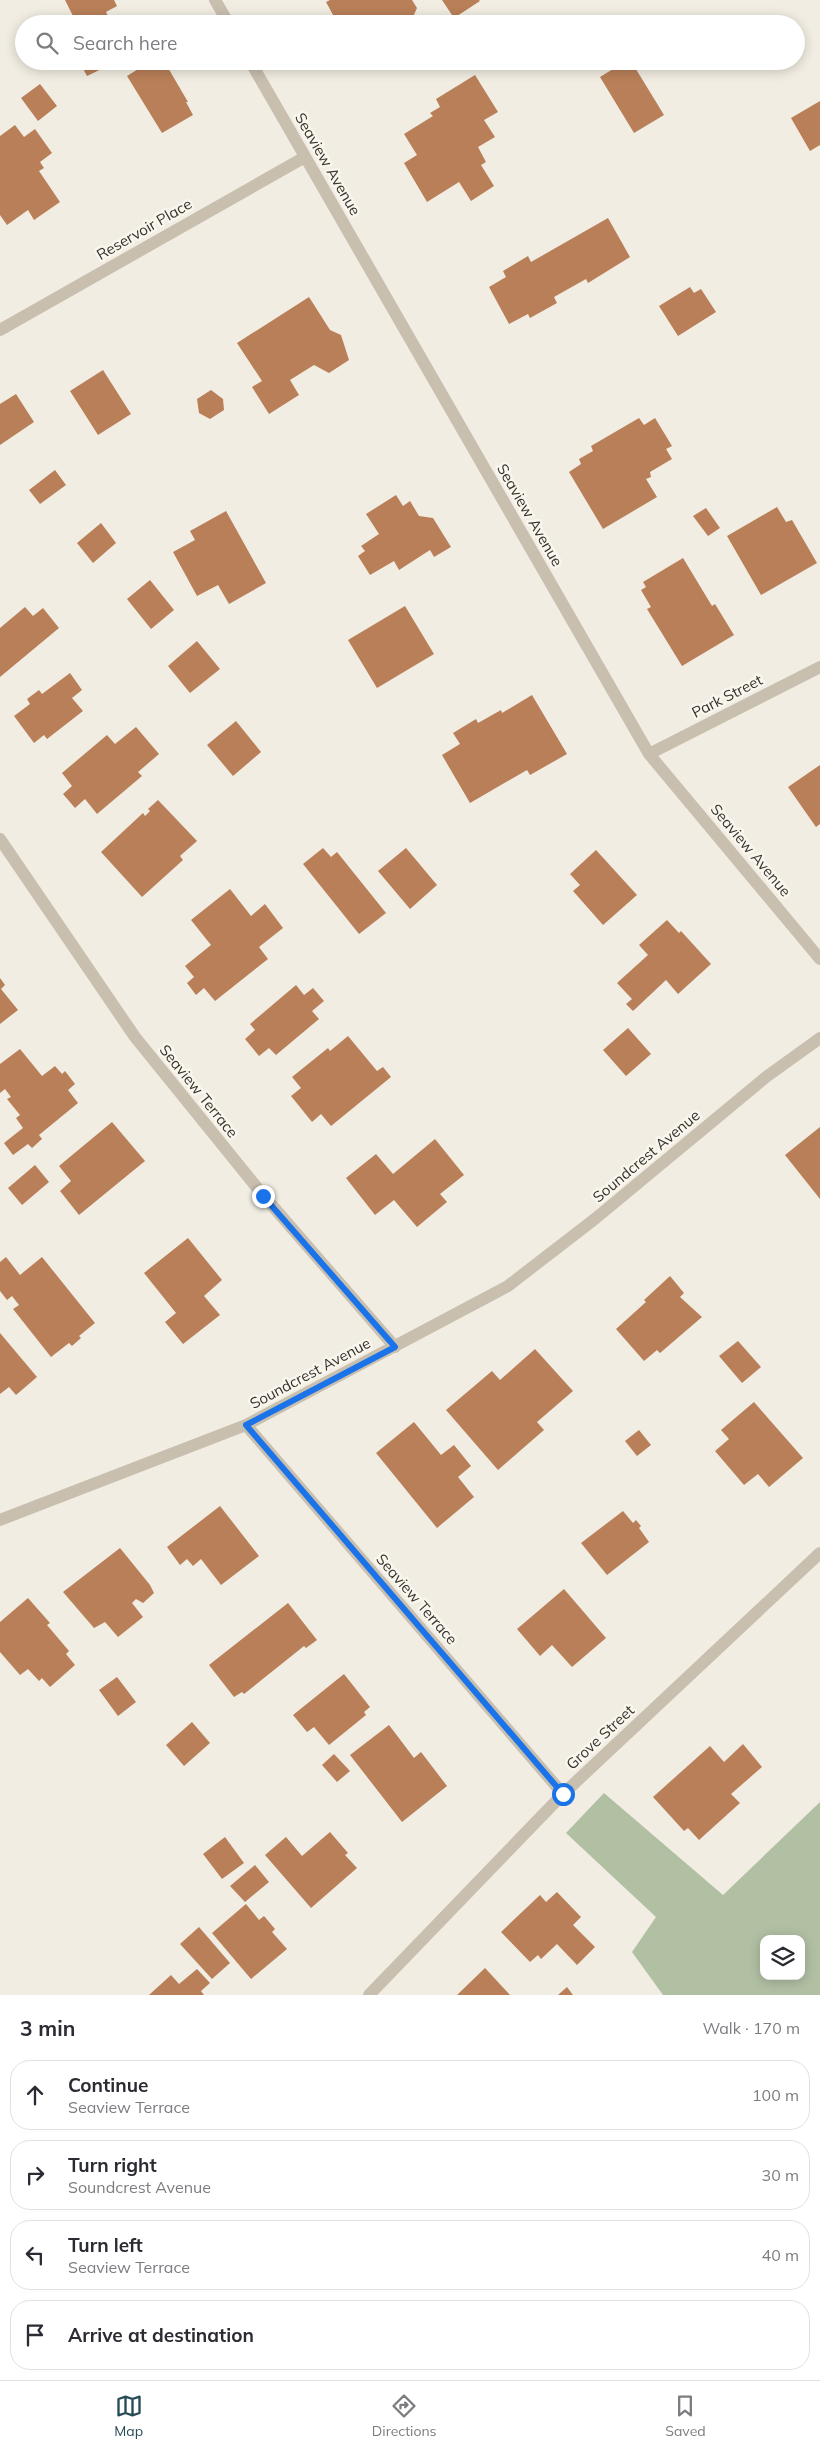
<!DOCTYPE html>
<meta charset="utf-8">
<style>
body{margin:0;font-family:Mulish,sans-serif;background:#f2f2f3;color:#2b2b33}
.controls{position:absolute;right:15px;bottom:15px;display:grid;overflow:hidden;border-radius:10px;box-shadow:0 2px 12px #0003}
.controls button{width:45px;height:45px;display:grid;place-items:center;padding:0;border:0;border-bottom:1px solid #e1e1e2;background:#fff;color:#2b2b33;font:25px sans-serif}
.stop{position:absolute;width:15px;height:15px;margin:-11px;border:4px solid #1a73e8;border-radius:50%;background:#fff}
.stop.end{background:#1a73e8;border-color:#fff;box-shadow:0 1px 5px #0008}
.list{margin:0;padding:0;list-style:none}
h2{display:flex;justify-content:space-between;align-items:center;height:65px;margin:0;padding:0 20px;font-size:21px}
h2 small{font-size:16px;font-weight:400;color:#7c7c81}
.list li{display:grid;grid-template-columns:32px 1fr auto;gap:15px;align-items:center;box-sizing:border-box;height:70px;margin:0 10px 10px;padding:0 10px;border:1px solid #e1e1e2;border-radius:20px}
.list b{display:block;font-size:19px;white-space:nowrap}
.list p{margin:0;font-size:16px;white-space:nowrap;color:#7c7c81}
.list em{font-size:16px;font-style:normal;color:#7c7c81}
.icon{flex:none;width:28px;height:28px;fill:none;stroke:currentColor;stroke-width:2;stroke-linecap:round;stroke-linejoin:round}
.map{position:relative;flex:none;width:820px;height:1995px;overflow:hidden}
.search{position:absolute;background:#fff;box-shadow:0 2px 12px #0003;left:15px;right:15px;top:15px;height:55px;display:flex;align-items:center;gap:12px;box-sizing:border-box;padding:0 18px;border-radius:28px;color:#7c7c81;font-size:19px}
.sheet{height:385px;background:#fff}
nav{display:flex;justify-content:space-around;align-items:center;box-sizing:border-box;height:70px;border-top:1px solid #e1e1e2;background:#fff;font-size:14px;color:#7c7c81}
nav a{display:grid;justify-items:center;gap:2px}
nav .on{color:#264b56}
.map>svg:first-child{display:block}
.green{fill:#b1bfa3;fill-rule:evenodd}
.building{fill:#b97f58}
.lines{fill:none;stroke-linecap:round;stroke-linejoin:round}
.minor{stroke:#c9bfaf;stroke-width:12}
.route{stroke:#1a73e8;stroke-width:6}
.labels{text-anchor:middle;dominant-baseline:central;stroke-width:5;stroke-linejoin:round;paint-order:stroke}
.street-label{font-size:15px;fill:#38322c;stroke:#f9f6ee}
</style>
<div class="map">
<svg width="820" height="1995" viewBox="0 0 820 1995">
<rect width="100%" height="100%" fill="#f1ede2"/>
<path class="green" d="M604,1793l119,102 97,-93v193h-157l-31,-43 24,-35 -90,-84zM764,1939h37v37h-37z"/>
<path class="building" d="M65,0h49l3,6 -11,6 6,12h-35z
M330,0h82l5,8 -4,9 -11,7h-64l-12,-22z
M442,0h37l1,1 -26,17z
M79,61h39l-31,15z
M151,61h13l24,41h-2l7,13 -31,18 -35,-57z
M626,61h5l33,54 -30,18 -34,-56z
M475,75l23,37 -14,8 11,17 -17,10 8,15 -5,3 13,21 -23,15 -12,-19 -32,20 -23,-39 13,-8 -13,-21 29,-18 -3,-3 10,-6 -4,-8z
M40,84l17,22 -19,15 -17,-23z
M820,101v44l-10,6 -19,-33z
M15,125l9,12 11,-8 17,24 -12,9 4,6 -5,3 21,31 -26,18 -6,-10 -21,15 -7,-10v-79z
M608,218l22,39 -42,26 -2,-4 -32,18 3,6 -27,15 -2,-4 -19,10 -20,-37 17,-10 -3,-6 25,-15 3,6z
M690,287l4,6 7,-4 15,23 -38,24 -19,-30z
M309,297l21,33 11,5 8,25 -20,13 -15,-8 -24,15 9,15 -30,19 -17,-27 10,-6 -25,-38z
M103,370l28,44 -33,21 -28,-44z
M211,390l12,9 1,11 -14,9 -11,-6 -2,-14z
M16,394l18,28 -34,23v-41z
M639,418l5,7 11,-7 17,28 -6,3 6,10 -22,13 1,5 -5,2 11,18 -54,32 -34,-57 12,-8 -2,-5 14,-8 -2,-5z
M55,470l11,15 -26,19 -11,-14z
M396,495l7,11 7,-5 9,15 14,2 18,29 -17,10 -4,-7 -31,20 -5,-9 -24,14 -12,-19 7,-5 -4,-5 18,-12 -13,-20z
M777,507l9,15 6,-2 25,43 -56,32 -34,-59z
M706,508l14,20 -12,8 -15,-20z
M226,511l40,72 -37,21 -11,-19 -21,11 -24,-44 22,-12 -5,-9z
M101,523l15,20 -23,20 -16,-20z
M683,558l29,48 3,-2 19,31 -52,31 -35,-57 4,-2 -10,-17 5,-3 -3,-5z
M150,580l24,30 -23,19 -24,-30z
M405,606l29,48 -57,34 -29,-48z
M25,607l8,9 10,-8 16,20 -59,49v-49z
M197,641l23,28 -30,24 -22,-27z
M70,673l12,17 -10,8 11,13 -36,28 -3,-4 -10,8 -20,-27 16,-12 -3,-5 12,-9 3,4z
M532,695l35,59 -37,21 -3,-5 -57,33 -28,-48 18,-11 -7,-11 23,-14 2,4 23,-13 1,3z
M236,721l25,31 -28,24 -26,-31z
M136,727l23,27 -21,18 4,4 -45,38 -12,-15 -10,9 -12,-14 9,-8 -10,-13 45,-38 8,9z
M820,765v59l-4,3 -28,-40z
M158,800l39,41 -17,15 3,4 -41,37 -41,-45 42,-39 2,3 5,-5 -2,-2z
M323,848l8,9 6,-5 49,61 -27,21 -56,-70z
M406,848l31,37 -27,24 -32,-38z
M596,850l41,45 -34,30 -30,-34 7,-6 -10,-11z
M230,889l21,27 14,-12 18,24 -24,19 9,12 -53,42 -11,-13 -8,7 -9,-12 7,-6 -9,-11 26,-21 -20,-25z
M667,920l12,13 2,-2 30,33 -33,30 -12,-14 -33,31 -7,-7 6,-5 -15,-16 31,-28 -9,-10z
M0,978l5,7 -4,4 17,21 -18,14z
M296,985l8,10 9,-7 11,13 -12,10 7,8 -43,36 -7,-7 -10,8 -14,-17 10,-9 -5,-6z
M628,1028l23,26 -25,22 -23,-26z
M348,1036l29,35 6,-4 8,10 -60,49 -10,-12 -9,8 -21,-26 10,-8 -9,-11 36,-29 2,3z
M20,1049l22,27 13,-10 7,8 3,-3 10,13 -7,6 10,13 -39,32 3,4 -10,9 -4,-4 -15,11 -9,-12 19,-15 -7,-10 4,-3 -13,-16 4,-2 -6,-8 -5,4v-29z
M112,1122l33,39 -66,54 -19,-24 11,-10 -12,-15z
M820,1127v72l-35,-44z
M435,1139l29,36 -24,19 7,8 -30,25 -23,-27 -19,15 -29,-37 30,-24 17,20z
M35,1165l14,17 -27,23 -14,-17z
M188,1238l34,42 -18,16 16,19 -37,29 -18,-22 11,-9 -32,-40z
M6,1257l14,18 22,-18 53,66 -16,13 2,2 -9,8 -3,-3 -18,14 -38,-48 6,-4 -7,-9 -5,4 -7,-9v-29z
M670,1276l14,17 -4,4 22,20 -42,36 -3,-3 -13,11 -28,-32 30,-27 -2,-2z
M0,1333l37,44 -21,18 -7,-8 -9,7z
M738,1341l23,26 -19,16 -23,-27z
M535,1349l38,42 -36,31 7,8 -46,40 -52,-60 46,-39 8,9z
M754,1402l49,56 -34,29 -11,-13 -14,11 -29,-34 14,-12 -8,-9z
M414,1422l27,33 13,-10 17,21 -13,11 16,20 -37,31 -61,-75z
M639,1430l12,15 -14,11 -12,-15z
M220,1506l39,50 -38,29 -20,-26 -8,7 -6,-7 -7,6 -13,-18z
M623,1511l10,12 3,-3 5,6 -2,2 10,14 -42,33 -26,-32z
M120,1548l30,37 4,8 -11,10 -7,-4 -4,4 11,14 -25,20 -13,-15 -11,6 -31,-36z
M564,1589l42,49 -34,29 -20,-22 -12,11 -23,-27z
M28,1598l22,25 -3,2 22,26 -3,3 9,11 -25,22 -8,-9 -3,3 -11,-12 -8,6 -20,-23v-30z
M288,1603l29,37 -11,8 -2,-2 -60,48 -2,-2 -8,5 -25,-32z
M344,1674l26,33 -6,5 2,3 -37,30 -15,-18 -7,5 -14,-17z
M117,1677l19,25 -18,14 -19,-26z
M192,1722l18,21 -26,23 -18,-21z
M389,1725l25,33 7,-6 26,34 -45,36 -52,-67z
M743,1744l19,23 -31,27 9,9 -41,37 -11,-12 -4,3 -31,-34 57,-51 14,16z
M334,1754l16,17 -13,11 -15,-17z
M330,1832l18,21 -3,2 12,13 -46,40 -46,-53 21,-18 16,19z
M225,1837l19,26 -22,16 -19,-25z
M255,1865l14,17 -24,20 -15,-16z
M557,1892l24,25 -8,8 22,22 -18,18 -20,-21 -16,15 -3,-4 -8,7 -29,-30 39,-37 6,7z
M246,1904l13,16 5,-4 11,13 -3,3 15,17 -36,30 -39,-46z
M199,1927l31,36 -18,16 -32,-35z
M485,1968l25,27h-53z
M197,1969l13,14 -9,8 3,4h-55l22,-20 8,9z
M567,1987l6,8h-15z"/>
<g class="lines">
<path class="minor" d="M215,0l14,24
M250,61l399,693 171,205
M0,330l305,-173
M649,754l171,-87
M0,839l135,198 128,158 132,152
M246,1425l317,369
M0,1520l246,-95 262,-139 88,-68 170,-141 54,-39
M369,1995l194,-201 257,-241"/>
</g>
<g class="lines">
<path class="route" d="M263,1196l132,151 -149,78 317,369"/>
</g>
<g class="labels">
<g class="street-label">
<text transform="translate(328 164) rotate(60)">Seaview Avenue</text>
<text transform="translate(144 229) rotate(-30)">Reservoir Place</text>
<text transform="translate(530 515) rotate(60)">Seaview Avenue</text>
<text transform="translate(727 696) rotate(-27)">Park Street</text>
<text transform="translate(751 850) rotate(50)">Seaview Avenue</text>
<text transform="translate(199 1091) rotate(51)">Seaview Terrace</text>
<text transform="translate(646 1156) rotate(-40)">Soundcrest Avenue</text>
<text transform="translate(310 1373) rotate(-28)">Soundcrest Avenue</text>
<text transform="translate(417 1599) rotate(49)">Seaview Terrace</text>
<text transform="translate(600 1737) rotate(-43)">Grove Street</text>
</g>
</g>
</svg>
<div class="controls">
<button><svg class="icon" aria-label="layers" viewBox="0 0 24 24"><path d="M12 4l9 5-9 5-9-5zM3 14l9 5 9-5"/></svg></button>
</div>
<div class="stop" style="left:563px;top:1794px"></div>
<div class="stop end" style="left:263px;top:1196px"></div>
<div class="search"><svg class="icon" aria-label="search" viewBox="0 0 24 24"><circle cx="10" cy="10" r="6"/><path d="M15 15l6 6"/></svg>Search here</div>
</div>
<section class="sheet">
<h2>3 min<small>Walk · 170 m</small></h2>
<ul class="list">
<li><svg class="icon" aria-label="ahead" viewBox="0 0 24 24"><path d="M12 20V5M6 11l6-6 6 6"/></svg><div><b>Continue</b><p>Seaview Terrace</p></div><em>100 m</em></li>
<li><svg class="icon" aria-label="right" viewBox="0 0 24 24"><path d="M7 20v-9h11M14 6l5 5-5 5"/></svg><div><b>Turn right</b><p>Soundcrest Avenue</p></div><em>30 m</em></li>
<li><svg class="icon" aria-label="left" viewBox="0 0 24 24"><path d="M17 20v-9H6M10 6l-5 5 5 5"/></svg><div><b>Turn left</b><p>Seaview Terrace</p></div><em>40 m</em></li>
<li><svg class="icon" aria-label="arrive" viewBox="0 0 24 24"><path d="M6 21V4h12l-3 4 3 4H6"/></svg><div><b>Arrive at destination</b></div></li>
</ul>
</section>
<nav>
<a class="on"><svg class="icon" aria-label="map" viewBox="0 0 24 24"><path d="M3 6l6-2 6 2 6-2v14l-6 2-6-2-6 2zM9 4v14M15 6v14"/></svg>Map</a>
<a><svg class="icon" aria-label="directions" viewBox="0 0 24 24"><path d="M12 3l9 9-9 9-9-9zM9 14v-3h6M13 9l2 2-2 2"/></svg>Directions</a>
<a><svg class="icon" aria-label="saved" viewBox="0 0 24 24"><path d="M7 4h10v16l-5-4-5 4z"/></svg>Saved</a>
</nav>
